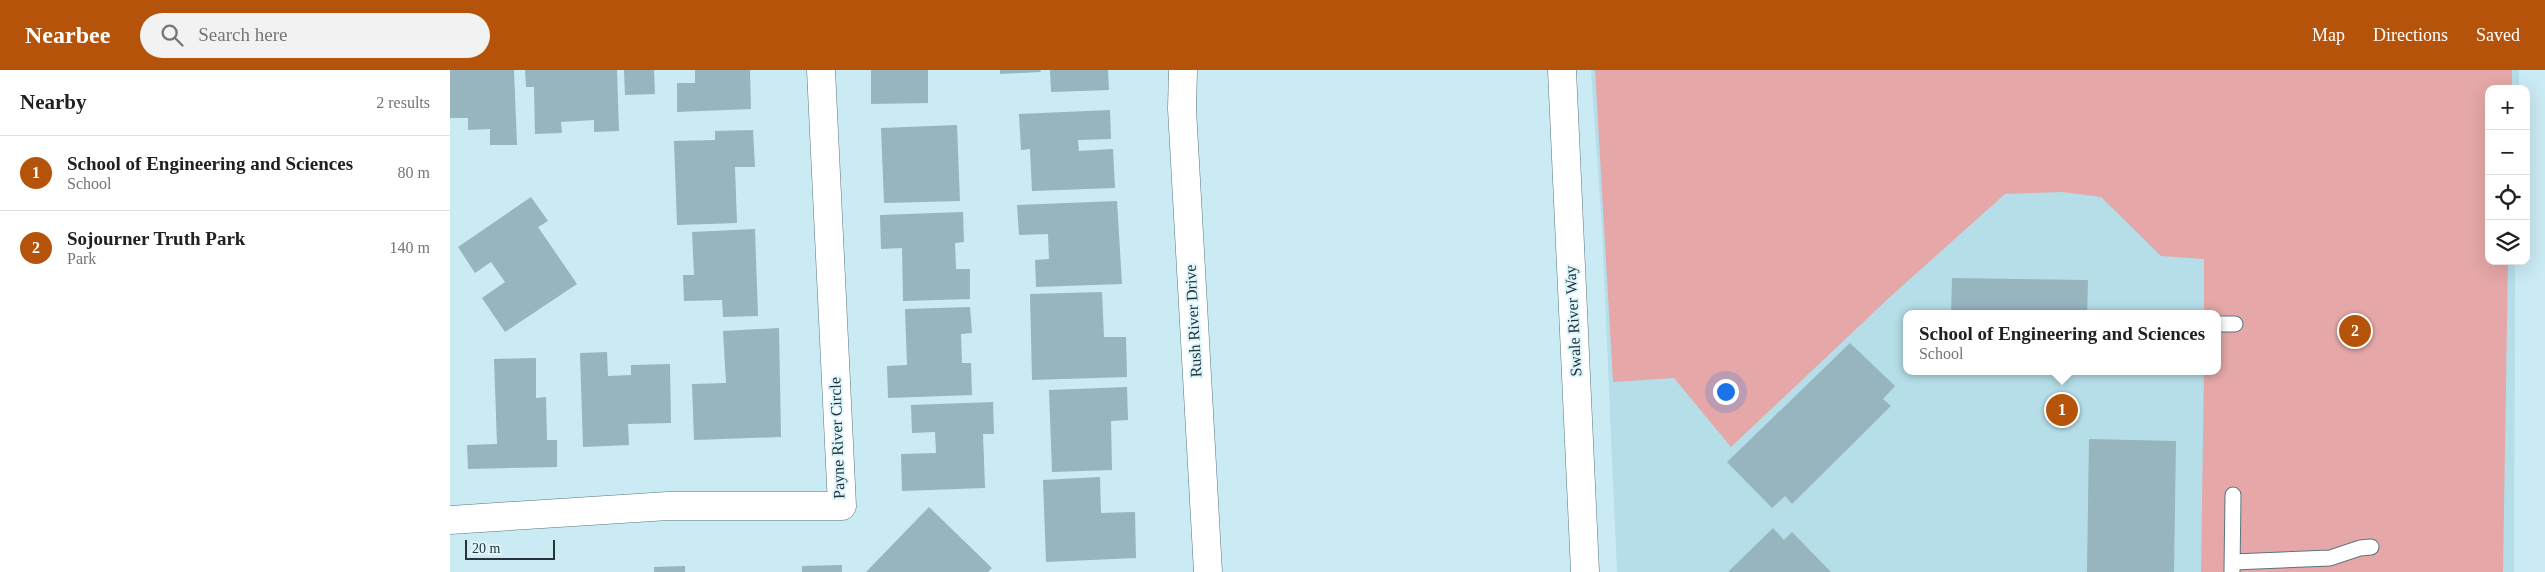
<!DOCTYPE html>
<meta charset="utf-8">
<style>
body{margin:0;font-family:"Times New Roman",serif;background:#f2f2f2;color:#202124}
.controls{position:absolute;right:15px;top:15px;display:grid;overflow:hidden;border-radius:10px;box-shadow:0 5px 20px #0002}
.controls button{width:45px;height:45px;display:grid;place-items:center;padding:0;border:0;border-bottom:1px solid #e0e0e0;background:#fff;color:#202124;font:25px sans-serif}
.scale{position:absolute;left:15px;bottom:12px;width:90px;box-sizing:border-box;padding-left:5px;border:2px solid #273337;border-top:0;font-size:14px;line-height:18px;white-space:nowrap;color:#273337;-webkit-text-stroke:4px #ddf6fe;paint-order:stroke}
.you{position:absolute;left:1275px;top:321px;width:18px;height:18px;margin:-12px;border:4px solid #fff;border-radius:50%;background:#1a73e8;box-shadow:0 0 0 8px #1a73e833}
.badge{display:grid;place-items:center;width:32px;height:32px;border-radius:50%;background:#b45309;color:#fff;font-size:16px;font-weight:700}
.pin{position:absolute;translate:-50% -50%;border:2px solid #fff;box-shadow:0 1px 5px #0006}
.popup{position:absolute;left:1453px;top:240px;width:318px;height:65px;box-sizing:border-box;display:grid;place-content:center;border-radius:10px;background:#fff;filter:drop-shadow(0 1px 4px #0005);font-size:16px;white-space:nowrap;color:#757577}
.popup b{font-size:19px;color:#202124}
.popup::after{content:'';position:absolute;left:50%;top:100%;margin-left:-10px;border:10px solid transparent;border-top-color:#fff}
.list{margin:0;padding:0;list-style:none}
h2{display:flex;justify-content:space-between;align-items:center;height:65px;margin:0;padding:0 20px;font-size:21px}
h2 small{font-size:16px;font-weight:400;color:#757577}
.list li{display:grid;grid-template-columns:32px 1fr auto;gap:15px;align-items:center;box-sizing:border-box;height:75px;padding:0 20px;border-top:1px solid #e0e0e0}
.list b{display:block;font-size:19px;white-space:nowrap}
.list p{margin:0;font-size:16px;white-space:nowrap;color:#757577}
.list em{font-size:16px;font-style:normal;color:#757577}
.icon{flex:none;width:28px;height:28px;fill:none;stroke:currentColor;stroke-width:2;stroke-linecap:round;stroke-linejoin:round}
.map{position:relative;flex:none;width:2095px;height:502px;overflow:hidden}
header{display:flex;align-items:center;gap:30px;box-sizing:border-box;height:70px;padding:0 25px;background:#b45309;color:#fff}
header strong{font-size:24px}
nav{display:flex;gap:28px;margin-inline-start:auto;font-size:18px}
.search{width:350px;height:45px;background:#f2f2f2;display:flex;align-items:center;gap:12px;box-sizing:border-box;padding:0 18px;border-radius:28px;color:#757577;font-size:19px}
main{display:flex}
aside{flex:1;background:#fff}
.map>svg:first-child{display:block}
.built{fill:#b5dee9;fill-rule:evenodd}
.green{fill:#e5a7a7}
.building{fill:#96b5be}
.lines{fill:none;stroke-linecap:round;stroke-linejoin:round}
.service-casing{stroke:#59767f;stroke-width:17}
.minor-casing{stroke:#59767f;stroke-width:29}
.service{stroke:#fff;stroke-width:15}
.minor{stroke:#fff;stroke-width:28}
.labels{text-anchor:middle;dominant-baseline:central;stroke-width:4;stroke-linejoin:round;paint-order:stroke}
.street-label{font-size:16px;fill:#273337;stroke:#ddf6fe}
</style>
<header>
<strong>Nearbee</strong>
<div class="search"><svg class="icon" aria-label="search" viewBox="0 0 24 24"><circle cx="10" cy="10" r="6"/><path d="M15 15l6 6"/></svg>Search here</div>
<nav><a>Map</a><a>Directions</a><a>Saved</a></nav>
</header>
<main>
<aside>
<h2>Nearby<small>2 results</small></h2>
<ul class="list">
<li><span class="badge">1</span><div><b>School of Engineering and Sciences</b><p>School</p></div><em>80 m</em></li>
<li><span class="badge">2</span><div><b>Sojourner Truth Park</b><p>Park</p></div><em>140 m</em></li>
</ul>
</aside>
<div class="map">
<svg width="2095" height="502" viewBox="0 0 2095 502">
<rect width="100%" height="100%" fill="#caeaf4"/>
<path class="built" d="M1141,0h928v19h-30v172h26l-1,311h-897l-15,-343zM1457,244h310v57h-310z"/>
<path class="green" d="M1145,0h917v19h-23v172h19l-5,311h-302l3,-201h13v-57h-13v-55l-43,-3 -60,-59 -39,-5 -57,2 -114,102 -160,151 -57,-69 -61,4z"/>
<path class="building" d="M0,0h64l3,75h-27v-16l-22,1v-12h-18z
M75,0h92l2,61 -25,1v-12l-33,2 1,11 -27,1 -1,-47h-8z
M174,0h30l1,24 -30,1z
M245,0h55l1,39 -74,3v-29h18z
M421,0h57v33l-57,1z
M550,0h40l1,2 -41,2z
M600,0h58l1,20 -58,2z
M660,40l1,29 -33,1 1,11 34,-2 2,39 -83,3 -2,-42 -9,1 -2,-36z
M507,55l3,76 -76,2 -3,-75z
M303,60l2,37h-20l2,56 -60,2 -3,-84 41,-1v-9z
M81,127l17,24 -10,6 39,57 -72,48 -23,-34 23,-16 -14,-20 -16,11 -17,-26z
M667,131l5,83 -86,3 -1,-27 14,-1 -1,-25 -29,1 -2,-30z
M513,142l1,30 -9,1 1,26h14v30l-67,2 -1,-53 -21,1 -1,-34z
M305,159l3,87 -35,1 -1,-17 -38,1 -1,-26h11l-2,-43z
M1502,208l136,2 -1,34h-136z
M652,222l2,45h22l1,40 -95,3 -2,-86z
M520,237l2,26 -11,1 1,29h9l1,32 -84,3 -1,-32 20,-1 -2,-56z
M329,258l2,109 -87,3 -2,-56 34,-1 -3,-52z
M1400,273l45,43 -12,13 8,7 -99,98 -7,-8 -13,12 -45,-46z
M157,282l1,24 23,-1v-10l39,-1 1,59 -43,1 1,21 -46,2 -3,-94z
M86,288v40l10,-1 1,43h10v27l-89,2 -1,-24 30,-1 -3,-85z
M677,317l1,33 -17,1 1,49 -60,2 -3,-82z
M543,332l1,32h-11l2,54 -83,3 -1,-37 35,-1 -1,-21 -23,1 -1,-28z
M1639,369l87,2 -2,131h-87z
M650,407l1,36 34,-1 1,46 -90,4 -3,-82z
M479,437l63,61 -4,4h-122z
M1323,458l11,12 8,-8 39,40h-103z
M392,495v7h-40v-6z
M235,496v6h-31v-5z"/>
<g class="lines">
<g class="service-casing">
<path id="service" d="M1767,254h18
M1783,492l97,-4 30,-10 11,-1
M1782,501l1,-76"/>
</g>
<g class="minor-casing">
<path id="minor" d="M733,0l-1,39 26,463
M1112,0l23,502
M0,450l218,-14h174l-21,-436"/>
</g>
<use href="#service" class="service"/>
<use href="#minor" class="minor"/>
</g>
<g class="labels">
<g class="street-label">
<text transform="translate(743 251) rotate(-93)">Rush River Drive</text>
<text transform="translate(1123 251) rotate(-93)">Swale River Way</text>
<text transform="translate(387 368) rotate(-92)">Payne River Circle</text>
</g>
</g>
</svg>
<div class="controls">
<button>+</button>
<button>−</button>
<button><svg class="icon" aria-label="locate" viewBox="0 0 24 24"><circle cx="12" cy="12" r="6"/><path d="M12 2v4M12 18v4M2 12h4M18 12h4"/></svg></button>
<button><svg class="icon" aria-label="layers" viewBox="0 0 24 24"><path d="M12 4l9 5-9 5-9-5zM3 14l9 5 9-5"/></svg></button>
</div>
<div class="scale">20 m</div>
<div class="you"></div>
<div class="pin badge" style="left:1612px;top:340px">1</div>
<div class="popup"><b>School of Engineering and Sciences</b>School</div>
<div class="pin badge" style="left:1905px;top:261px">2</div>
</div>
</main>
